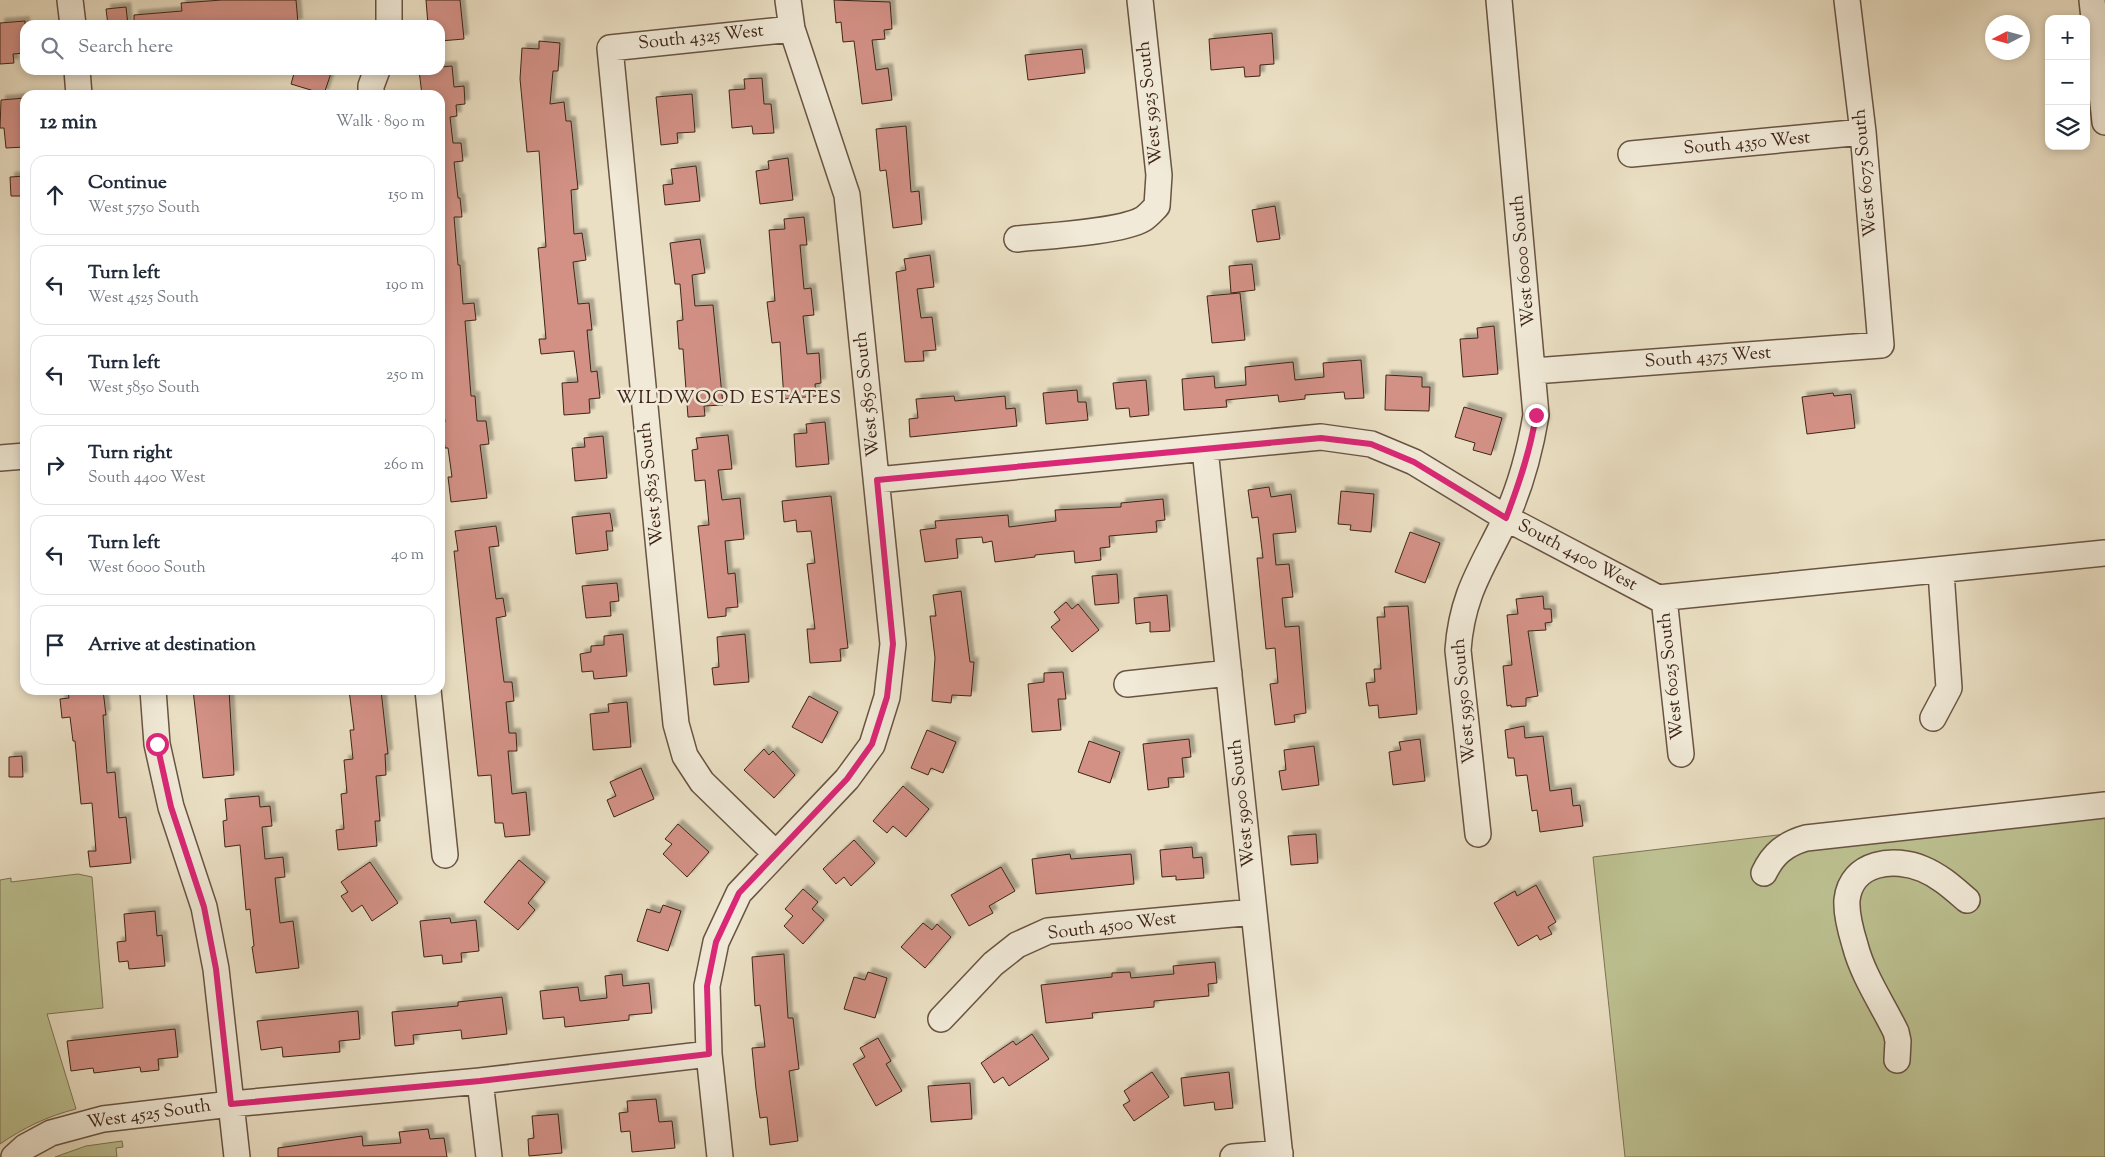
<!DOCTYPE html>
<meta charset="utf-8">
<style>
body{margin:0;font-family:"Sorts Mill Goudy",serif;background:#f2f2f3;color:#1f2937}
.controls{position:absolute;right:15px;top:15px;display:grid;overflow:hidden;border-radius:10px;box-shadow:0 2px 8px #0003}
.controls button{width:45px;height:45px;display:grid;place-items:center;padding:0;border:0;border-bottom:1px solid #e0e1e3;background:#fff;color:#1f2937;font:25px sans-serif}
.compass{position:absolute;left:1985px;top:15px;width:45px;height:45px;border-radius:50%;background:#fff;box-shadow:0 2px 8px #0003;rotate:264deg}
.stop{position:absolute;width:15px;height:15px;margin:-11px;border:4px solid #db2777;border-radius:50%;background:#fff}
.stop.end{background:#db2777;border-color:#fff;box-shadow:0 1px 5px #0008}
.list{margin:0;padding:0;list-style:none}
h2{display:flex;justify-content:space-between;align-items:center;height:65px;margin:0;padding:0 20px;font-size:21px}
h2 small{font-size:16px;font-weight:400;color:#747a83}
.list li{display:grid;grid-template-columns:32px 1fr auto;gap:15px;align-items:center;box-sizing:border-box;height:80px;margin:0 10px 10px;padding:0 10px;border:1px solid #e0e1e3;border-radius:15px}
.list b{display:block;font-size:19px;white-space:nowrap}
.list p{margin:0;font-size:16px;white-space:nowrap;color:#747a83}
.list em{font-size:16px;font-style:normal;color:#747a83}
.icon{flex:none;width:28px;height:28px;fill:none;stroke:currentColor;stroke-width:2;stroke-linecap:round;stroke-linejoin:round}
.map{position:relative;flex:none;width:2105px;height:1157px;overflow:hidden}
.search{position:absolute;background:#fff;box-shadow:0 2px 8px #0003;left:20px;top:20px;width:425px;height:55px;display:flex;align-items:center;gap:12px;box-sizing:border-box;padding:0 18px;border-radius:15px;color:#747a83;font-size:19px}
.panel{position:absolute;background:#fff;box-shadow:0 2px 8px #0003;left:20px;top:90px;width:425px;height:605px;border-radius:15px}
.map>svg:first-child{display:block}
.green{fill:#bcc090;stroke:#7d7254}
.building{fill:#d39186;stroke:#3e2517;filter:url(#shadow)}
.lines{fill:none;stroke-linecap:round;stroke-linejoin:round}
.minor-casing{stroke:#695442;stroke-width:28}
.minor{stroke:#f1ead8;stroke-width:25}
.route{stroke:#db2777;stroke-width:6}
.labels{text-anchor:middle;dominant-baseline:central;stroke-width:5;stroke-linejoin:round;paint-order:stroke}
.street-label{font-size:18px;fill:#3e2517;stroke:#f1ead8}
.neighbourhood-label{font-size:19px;letter-spacing:1px;fill:#3e2517;stroke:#f1ead8}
</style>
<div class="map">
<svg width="2105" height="1157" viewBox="0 0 2105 1157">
<defs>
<filter id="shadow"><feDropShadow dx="4.5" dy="-4.5" stdDeviation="1" flood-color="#0004"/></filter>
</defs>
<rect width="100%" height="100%" fill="#eadfc3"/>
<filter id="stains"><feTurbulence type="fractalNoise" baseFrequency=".004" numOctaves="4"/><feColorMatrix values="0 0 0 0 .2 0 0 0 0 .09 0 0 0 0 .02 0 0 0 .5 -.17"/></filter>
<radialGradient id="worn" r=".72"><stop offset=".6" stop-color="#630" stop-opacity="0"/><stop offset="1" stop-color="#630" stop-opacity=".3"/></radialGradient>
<path class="green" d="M2105,796v361h-480l-32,-300z
M78,874l14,3 11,131 -56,6 29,95c-28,7 -53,19 -76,35v-264l11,-2v4z
M122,1141l1,6 -7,1 1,9h-62l31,-11z"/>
<path class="building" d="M222,0h74l2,23 -21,2h-143v-10l48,-4 -1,-8z
M426,0h34l4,39 -24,2v-16h-12z
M834,0l56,2 2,27 -8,1 1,9 -13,1 4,30 12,-2 4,32 -30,4 -8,-63 -11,1 -2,-20 -5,1z
M126,7l2,18h-20l-2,-16z
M25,21v32l-12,1 1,9 -14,1v-41z
M1272,33l2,31 -14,1v11l-15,1 -1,-10 -33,3 -2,-31z
M539,41l21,2 -2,28h-5l-3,33 14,-2 2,19h5l7,68 -7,1 3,44 8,-1 4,27 -13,2 5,42 11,-1 3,27h-5l4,42 6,-1 3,27 -11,1 1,14 -26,2 -2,-32 16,-1 -4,-31 -33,3 -2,-15h7l-8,-91 8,-1 -7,-96 -12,1 -7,-73 2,-31 17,1z
M1082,49l3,24 -57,7 -3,-25z
M452,66l2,21 10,-1 1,18 -9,1 1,11 -7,1 3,26h8l2,18 -9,1 4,36h2l2,19h-8l4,48h2l3,39 11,-1 2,17 -11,1 6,75h4l2,25h9l3,23 -9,1 7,53 -36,4 -3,-25h4l-4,-29h-3l-3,-26h3l-5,-40v-287h-18l-3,-25h21v-3z
M295,70h37l-8,24 -33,-10z
M762,78l2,26h7l3,29 -21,1 -1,-8 -20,2 -3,-38 16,-1 -1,-10z
M692,94l3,38 -18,1 1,10 -17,2 -5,-48z
M25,98v49l-19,1 -2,-20h-4l1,-28z
M906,126l5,66 8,-1 3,33 -29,4 -7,-58 -6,1 -4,-42z
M788,158l5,42 -33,4 -4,-33 13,-2 -1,-8z
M696,166l4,35 -35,4 -2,-20 10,-1 -2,-15z
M25,176v20h-14l-1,-19z
M1275,206l5,33 -23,3 -5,-32z
M804,217l3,28h-7l4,44 7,-1 3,27 -11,1 4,38 12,-1 2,30 -6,1 1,12 -32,3 -4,-57 -8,1 -5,-41 8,-1 -6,-71 16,-1 -1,-10z
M700,239l5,34 -13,2 3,31 18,-1 10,100 -19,1 1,10 -17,1 -5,-68h-4l-2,-28 6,-1 -3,-36h-5l-5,-41z
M930,255l4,32 -17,2 4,29 11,-1 4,33 -13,1 1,10 -19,1 -9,-90 10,-2 -2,-11z
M1252,264l3,26 -24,3 -2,-27z
M1240,293l5,47 -33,3 -5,-47z
M1494,326l4,48 -35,3 -3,-38 18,-1 -1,-10z
M1361,360l3,38 -19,1 -1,-7 -39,3v4l-26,3 -1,-7 -52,5 1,7 -43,3 -2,-31 32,-3 1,12 31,-3 -1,-18 48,-5 2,18 29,-3 -1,-14z
M1386,375l36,2v10h8l-1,24 -44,-1z
M1146,380l3,35 -19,2 -1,-9 -13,1 -3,-26z
M1077,390l1,12h8l2,18 -42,4 -3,-31z
M1833,393l1,3 17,-2 4,34 -48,6 -5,-37z
M954,396l1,5 50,-5 1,13 9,-1 2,18 -107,11 -1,-18 9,-1 -2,-19z
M1464,407l38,11 -11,37 -18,-5 2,-7 -20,-6z
M825,422l4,42 -33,3 -2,-33 13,-1 -1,-9z
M728,435l4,34 -14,1 4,30 18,-2 4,41 -19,2 3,33 7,-1 3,34 -12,1v8l-18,2 -10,-92 11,-1 -4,-45 -10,1 -3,-31 6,-1 -2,-11z
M603,436l4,42 -32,3 -3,-33 13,-1 -1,-9z
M1269,487l2,10 20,-3 5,38 -23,2 3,31 13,-1 4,33 -11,1 3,29 14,-1 7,87 -12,2 1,7 -20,3 -5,-41 8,-1 -3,-35 -9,1 -9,-91h6l-5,-41 -6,1 -4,-28z
M1341,491l33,3 -3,38 -21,-2 1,-5 -13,-1z
M831,496l17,152 -8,1 1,12 -31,2 -3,-34h8l-8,-65 8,-1 -4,-32 -14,1 -1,-12 -12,2 -2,-21z
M1163,499l2,21 -9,1 1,11 -48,4 1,11 -10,1 1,12 -26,3 -1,-12 -39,4v2l-40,5 -3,-21 -9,2 -1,-6 -26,2 2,19 -33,4 -5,-32 16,-2 -1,-7 73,-6 1,12 47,-6 -1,-11 66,-3v-4z
M610,513l3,18h-7l2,19 -32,4 -4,-37z
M496,526l3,20 -10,1 7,52 7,-1 3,18 -10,2 8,64h8l2,19 -8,1 3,31h7l1,18h-9l4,43 14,-2 4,43 -25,2 -2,-14h-8l-4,-48 -13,1 -24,-225h4l-3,-20z
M1410,532l30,11 -15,40 -30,-11z
M1117,574l2,29 -24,2 -3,-29z
M617,583l2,18 -9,1 1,14 -25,2 -4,-32z
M961,591l9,71h4l-3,34 -19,-1 -1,8 -19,-2 3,-43 -5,-42h6l-3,-21z
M1167,595l3,36 -20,1v-10l-14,2 -2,-26z
M1543,596l1,13h7l1,13 -7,1 1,7 -18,1 10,65 -12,2v8l-15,1v-2l-4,1 -4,-40 9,-1 -5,-50 11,-1 -2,-15z
M1066,602l6,7 6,-5 21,26 -27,22 -21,-25 9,-7 -6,-8z
M1408,606l9,108 -38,4 -1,-13 -9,1 -3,-23 9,-1 -1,-13h7l-4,-52h8l-1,-10z
M623,634l4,42 -33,3 -1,-8 -11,1 -2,-18 11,-2v-6l13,-1v-9z
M745,634l4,48 -35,3 -2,-17 7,-1 -2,-30z
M1063,672l3,27h-8l3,31 -29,2 -4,-48 16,-2v-9z
M83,690h20l3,25h-3l4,58 8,-1 4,46 7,-1 5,46 -41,4 -2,-16h8l-4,-48 -11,1 -6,-63h-2l-3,-24 -8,1 -2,-19 9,-1 -1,-6z
M193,690h36l5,85 -31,3z
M349,690h32l7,64h-3l1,21 -10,1 4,45h-5l2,25 -39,4 -2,-20 8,-1 -3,-35 6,-1 -3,-33 9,-1 -3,-29h4z
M809,696l29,16 -16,31 -30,-16z
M627,702l4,45 -38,3 -3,-36 19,-2 -1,-8z
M1524,726l1,12 18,-2 7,55 21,-3 2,18 7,-1 3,21 -43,6 -3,-22 -5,1 -5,-36 -11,1 -2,-18h-6l-3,-28z
M927,730l29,12 -13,31 -12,-5 -3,7 -17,-7z
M1189,739l2,18 -9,1 2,19 -16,1 1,9 -21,3 -5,-46z
M1420,739l5,42 -32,4 -4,-33 12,-2 -2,-8z
M1089,741l31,11 -10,31 -32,-11z
M1314,746l5,39 -37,5 -3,-19 7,-1 -2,-20z
M764,749l5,6 4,-4 22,24 -21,23 -30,-28z
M22,756l1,21h-14v-20z
M641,768l13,31 -40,18 -7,-17 9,-4 -6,-14z
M903,786l26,23 -23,28 -13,-11 -6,7 -14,-12z
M259,796l1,11 10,-1 2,20 -10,1 3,32 18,-2 2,20 -10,1 5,45 13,-2 6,47 -43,5 -4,-26 2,-1 -4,-37 -4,1 -6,-65 -15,2 -2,-26 4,-1 -2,-21z
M678,824l31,28 -22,25 -24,-23 9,-10 -7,-5z
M1316,834l2,29 -27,2 -3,-29z
M854,840l21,23 -24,23 -7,-9 -8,7 -13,-15z
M1192,847l1,11 9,-1 2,21 -28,2v-4l-14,1 -2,-27z
M1070,854l1,5 60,-5 3,30 -98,10 -4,-35z
M519,860l26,22 -17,21 7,7 -17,20 -34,-28z
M370,862l28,41 -26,18 -10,-16 -10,7 -11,-16 7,-4 -7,-10z
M1001,867l14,24 -26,15 4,7 -24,13 -18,-31z
M1536,885l20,37 -8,5 4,7 -12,6 -3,-5 -19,11 -24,-43 21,-12 2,5z
M803,889l15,13 -6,7 12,11 -21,24 -19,-18 9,-10 -8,-7z
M663,905l18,6 -13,40 -31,-10 10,-32 13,4z
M155,911l2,25 5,-1 3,31 -36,3 -1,-8 -9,1 -2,-20 9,-1 -2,-27z
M450,918l1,5 25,-3 3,31 -18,2 1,9 -19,2 -1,-9 -18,2 -4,-36z
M923,923l9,7 5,-6 14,13 -26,31 -24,-21z
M784,954l4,64h5l6,51 -10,2 9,70 -28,4 -3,-28 -7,1 -4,-29 -4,-41 13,-1 -5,-42 -5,1 -3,-49z
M1215,962l2,21 -9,1 1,12 -55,5v6l-62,6 1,5 -47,5 -5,-38 71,-8v-4l18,-1 1,6 43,-4 -1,-8z
M868,972l19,6 -12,40 -31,-9 10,-32 11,3z
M622,974l1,12 26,-3 3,30 -23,2v5l-64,7 -1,-10 -21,2 -3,-28 38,-4 2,14 27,-3 -2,-22z
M502,997l5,37 -45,5 -1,-9 -48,5 1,9 -19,2 -3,-34 66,-6v-4z
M358,1011l2,28 -21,2 1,11 -57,5 -1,-10 -21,3 -4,-29z
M175,1029l3,28 -20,2 1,11 -18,2 -1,-5 -46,6 -1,-5 -22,3 -4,-30z
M1032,1034l17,25 -40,27 -6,-9 -9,6 -13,-20 32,-22 3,4z
M878,1038l13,23 -5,3 16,27 -26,15 -23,-42 12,-7 -5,-9z
M1152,1072l17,25 -35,24 -11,-16 7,-4 -6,-10z
M1229,1072l4,36 -18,2 -1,-8 -30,4 -3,-28z
M970,1083l2,36 -41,3 -3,-36z
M656,1099l3,23 13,-1 3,27 -43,4 -2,-21 -9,1 -2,-19 9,-1 -1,-11z
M558,1114l4,39 -33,3 -1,-17 6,-1 -2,-22z
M428,1129l2,10 14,-1 3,19h-169v-9l84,-12 1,10 38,-3 -2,-11z"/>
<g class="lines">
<g class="minor-casing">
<path id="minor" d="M70,0l3,25
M389,0v25
M2092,0l13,122
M77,70l2,25
M371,95v-9l6,-16
M1631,154l232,-22
M1017,239c28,-3 104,-7 126,-20 5,-3 10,-9 14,-13l2,-31 -19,-175
M1534,371l347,-26 -18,-213 -16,-132
M1205,449l75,708
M0,458l25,-2
M877,480l444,-43 50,7 43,18 92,56 152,80 447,-45
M1664,598l17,156
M1127,684l102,-11
M153,690l4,54 14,63 33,100 12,62 21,188
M428,690l17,165
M1933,718l16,-30 -8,-116
M1478,834l-20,-184c4,-57 25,-83 48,-132 15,-33 24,-67 30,-103l-37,-415
M776,854l-74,-72 -17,-26 -9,-32 -66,-676 182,-19
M1764,873c9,-19 21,-29 42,-35l299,-33
M941,1019l52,-55 24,-19 31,-14 206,-19
M1897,1060l1,-19 -2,-9c-14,-29 -33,-56 -41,-87 -4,-13 -9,-31 -8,-45 4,-39 48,-43 76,-31 17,7 30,19 44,31
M480,1081l9,76
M14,1157l11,-10 26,-14 52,-14 128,-15 249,-23 229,-27
M720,1157l-11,-103 -2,-68 9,-44 23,-49 108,-114 25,-34 15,-48 6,-53 -46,-449 -55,-166 -4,-29
M1233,1157l47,-4"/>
</g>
<use href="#minor" class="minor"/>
</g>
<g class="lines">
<path class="route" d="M157,744l14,63 33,100 12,62 15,135 249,-23 229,-27 -2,-68 9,-44 23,-49 108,-114 25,-35 15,-47 6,-53 -16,-164 444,-42 50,6 43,18 92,56c13,-34 24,-66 30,-103"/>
</g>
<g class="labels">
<g class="street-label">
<text transform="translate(701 38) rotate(-6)">South 4325 West</text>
<text transform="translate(1151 103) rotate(-96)">West 5925 South</text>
<text transform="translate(1747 144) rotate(-5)">South 4350 West</text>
<text transform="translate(1866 173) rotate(-95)">West 6075 South</text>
<text transform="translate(1524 261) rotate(-95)">West 6000 South</text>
<text transform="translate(1708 358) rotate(-4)">South 4375 West</text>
<text transform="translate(868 394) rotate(-96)">West 5850 South</text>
<text transform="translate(652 484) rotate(-96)">West 5825 South</text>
<text transform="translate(1577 556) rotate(28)">South 4400 West</text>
<text transform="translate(1672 676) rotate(-96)">West 6025 South</text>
<text transform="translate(1465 701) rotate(-95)">West 5950 South</text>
<text transform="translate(1243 803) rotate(-96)">West 5900 South</text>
<text transform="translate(1112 927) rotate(-7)">South 4500 West</text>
<text transform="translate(149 1115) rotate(-8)">West 4525 South</text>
</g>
<g class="neighbourhood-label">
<text x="729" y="398">WILDWOOD ESTATES</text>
</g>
</g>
<rect width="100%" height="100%" filter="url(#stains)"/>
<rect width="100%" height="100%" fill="url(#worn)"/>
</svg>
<div class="controls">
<button>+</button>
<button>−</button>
<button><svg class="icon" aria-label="layers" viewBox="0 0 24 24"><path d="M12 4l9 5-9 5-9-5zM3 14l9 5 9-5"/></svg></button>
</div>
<svg class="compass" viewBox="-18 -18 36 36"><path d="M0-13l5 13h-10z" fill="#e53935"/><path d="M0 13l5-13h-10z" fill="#747a83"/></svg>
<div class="stop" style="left:157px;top:744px"></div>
<div class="stop end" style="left:1536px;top:415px"></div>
<div class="search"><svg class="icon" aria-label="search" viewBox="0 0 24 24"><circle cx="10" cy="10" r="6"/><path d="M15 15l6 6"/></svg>Search here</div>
<section class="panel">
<h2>12 min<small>Walk · 890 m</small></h2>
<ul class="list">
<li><svg class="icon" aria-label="ahead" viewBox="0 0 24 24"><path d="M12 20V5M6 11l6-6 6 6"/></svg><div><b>Continue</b><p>West 5750 South</p></div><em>150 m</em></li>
<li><svg class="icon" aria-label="left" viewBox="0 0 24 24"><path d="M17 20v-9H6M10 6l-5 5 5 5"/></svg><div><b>Turn left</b><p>West 4525 South</p></div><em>190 m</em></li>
<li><svg class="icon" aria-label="left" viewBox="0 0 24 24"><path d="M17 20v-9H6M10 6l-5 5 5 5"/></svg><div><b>Turn left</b><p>West 5850 South</p></div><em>250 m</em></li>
<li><svg class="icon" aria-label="right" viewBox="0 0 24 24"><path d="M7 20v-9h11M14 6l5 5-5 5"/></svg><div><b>Turn right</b><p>South 4400 West</p></div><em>260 m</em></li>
<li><svg class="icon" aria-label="left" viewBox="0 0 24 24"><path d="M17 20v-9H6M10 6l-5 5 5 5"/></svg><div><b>Turn left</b><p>West 6000 South</p></div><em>40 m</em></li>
<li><svg class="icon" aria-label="arrive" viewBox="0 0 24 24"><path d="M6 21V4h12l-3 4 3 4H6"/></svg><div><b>Arrive at destination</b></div></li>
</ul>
</section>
</div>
